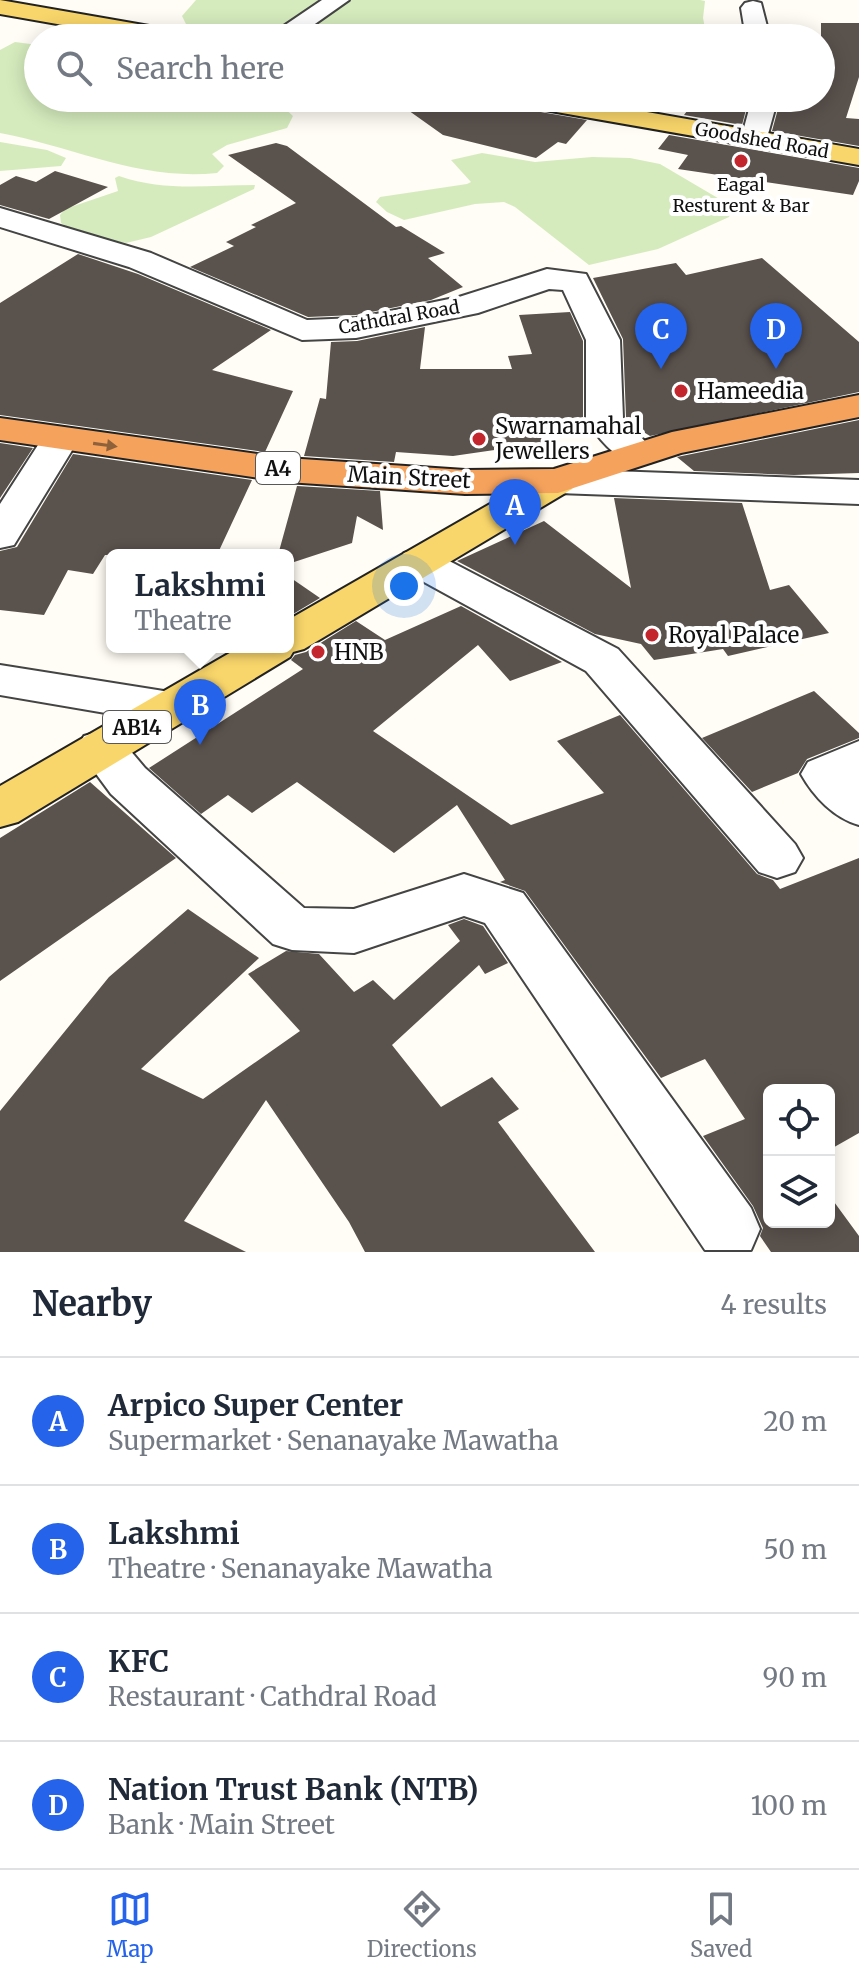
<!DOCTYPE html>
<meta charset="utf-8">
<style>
body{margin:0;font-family:Merriweather,serif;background:#f2f2f3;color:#1f2937}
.controls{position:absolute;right:24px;bottom:24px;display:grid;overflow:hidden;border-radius:12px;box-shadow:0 4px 20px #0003}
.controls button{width:72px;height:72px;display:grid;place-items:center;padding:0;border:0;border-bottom:2px solid #e0e1e3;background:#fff;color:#1f2937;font:40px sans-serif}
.you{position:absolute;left:404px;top:586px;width:28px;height:28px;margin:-20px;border:6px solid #fff;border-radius:50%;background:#1a73e8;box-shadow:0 0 0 12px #1a73e833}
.badge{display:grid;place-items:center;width:52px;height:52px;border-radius:50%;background:#2563eb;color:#fff;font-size:26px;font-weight:700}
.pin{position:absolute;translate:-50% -66px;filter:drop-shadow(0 2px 4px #0008)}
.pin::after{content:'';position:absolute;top:42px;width:28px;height:24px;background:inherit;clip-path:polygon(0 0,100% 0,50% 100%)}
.popup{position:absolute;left:106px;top:549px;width:188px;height:104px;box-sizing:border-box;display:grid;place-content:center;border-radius:12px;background:#fff;filter:drop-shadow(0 2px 6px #0005);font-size:26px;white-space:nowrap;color:#747a83}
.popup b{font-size:30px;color:#1f2937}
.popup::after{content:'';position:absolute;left:50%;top:100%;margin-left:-16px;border:16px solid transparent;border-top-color:#fff}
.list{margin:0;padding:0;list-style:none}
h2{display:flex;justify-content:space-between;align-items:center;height:104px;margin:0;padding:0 32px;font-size:34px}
h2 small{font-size:26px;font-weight:400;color:#747a83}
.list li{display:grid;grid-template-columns:52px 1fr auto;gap:24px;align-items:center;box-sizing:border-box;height:128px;padding:0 32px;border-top:2px solid #e0e1e3}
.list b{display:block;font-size:30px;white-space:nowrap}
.list p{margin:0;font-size:26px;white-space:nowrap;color:#747a83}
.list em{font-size:26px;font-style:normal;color:#747a83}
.icon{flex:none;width:44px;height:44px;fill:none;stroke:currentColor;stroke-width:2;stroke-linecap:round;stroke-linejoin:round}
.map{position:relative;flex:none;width:859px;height:1252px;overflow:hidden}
.search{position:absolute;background:#fff;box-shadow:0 4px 20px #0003;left:24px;right:24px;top:24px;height:88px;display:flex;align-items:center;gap:20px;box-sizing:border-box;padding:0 28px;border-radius:44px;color:#747a83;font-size:30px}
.sheet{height:616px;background:#fff}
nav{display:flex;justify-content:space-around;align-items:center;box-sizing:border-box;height:112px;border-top:2px solid #e0e1e3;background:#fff;font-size:22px;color:#747a83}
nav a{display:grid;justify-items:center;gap:4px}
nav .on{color:#2563eb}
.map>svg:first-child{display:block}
.green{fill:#d5ebbd}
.building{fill:#5a524d}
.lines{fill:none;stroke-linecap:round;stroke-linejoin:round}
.minor-casing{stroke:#444;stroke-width:4}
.major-casing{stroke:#222;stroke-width:4}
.highway-casing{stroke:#222;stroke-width:4}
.minor{fill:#fff;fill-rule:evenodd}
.major{fill:#f9d66b;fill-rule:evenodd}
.highway{fill:#f5a25d;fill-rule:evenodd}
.oneway{fill:#8e613b}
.poi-dot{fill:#c4262e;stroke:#fff;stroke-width:3}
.labels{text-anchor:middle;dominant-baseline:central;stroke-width:8;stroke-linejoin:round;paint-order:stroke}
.far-street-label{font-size:18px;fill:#111;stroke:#fff}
.far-poi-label{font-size:18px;fill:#111;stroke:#fff}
.shield{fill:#fff;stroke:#585858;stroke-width:2}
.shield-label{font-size:20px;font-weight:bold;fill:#111}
.poi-label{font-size:22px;fill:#111;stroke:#fff;text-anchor:start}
.street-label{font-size:22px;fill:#111;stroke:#fff}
</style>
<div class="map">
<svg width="859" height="1252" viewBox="0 0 859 1252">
<rect width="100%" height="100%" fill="#fffdf5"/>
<path class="green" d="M196,0h504l5,1 -2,17 4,20h-446l-58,-7 -17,-7 -4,-8z
M15,42l23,3v53h225l20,9 10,9 -6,12 -60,17 -15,9 12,12 -7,7c-77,8 -143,-26 -217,-40v-83z
M0,142l47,8 19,8 -5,8 -61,5z
M482,153l53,9 57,-5 38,1 30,6 73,43 -4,10 -71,32 -69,16 -74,-58 -11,-5 -29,2 -71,16 -17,-8 -11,-10 4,-5 87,-13 4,-2 -20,-22z
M119,176c46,16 88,9 136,9l-1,4 -103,48 -25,6 -47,-9 -18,-11 -1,-8 5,-6 53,-18 -3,-13z"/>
<path class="building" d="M821,23h38v54l-13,41 13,1v27l-87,-15 9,-33h40z
M391,98h115l6,9 75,13 -21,24 -8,-2 -22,16 -93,-23z
M697,98h52l-7,27 -58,-10z
M669,135l190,33v13l-6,14 -175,-26 10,-14 -30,-6z
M276,143l11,3 109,81 5,-1 44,27 -17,5 35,29 -32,13 -75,15 -48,2 -118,-50 44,-21 -8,-4 30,-15 -5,-2 45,-22 -68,-48z
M55,171l53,16 -59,32 -49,-14v-20l16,-9 20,6z
M78,254l60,20 133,56 -59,40 81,21 -28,61 -265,-37v-112z
M762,258l97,84v50l-209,44 -13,-8 -11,-11 -3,-78 -30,-61 83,-15 10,12z
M570,312l13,29v79l8,12 -41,3 6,6 -103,15 -57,-4 -2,10 -90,-6 16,-58 6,1 5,-57 26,-1 68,-14 -5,42h92l-4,-13 24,-2 -13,-39z
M859,420v53l-65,2 -100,-4 -17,-14z
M0,443l33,5 -33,50z
M73,454l179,26 -35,75h-112l-12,19 -25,-4 -24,45 -44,-5v-59l17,-4z
M297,486l83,5 3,39 -26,-14 -5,27 -64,21v-9h-10z
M614,498l128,5 28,87 19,-5 40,48 -101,23 -5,-7 -69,11 -13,-16 -46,-10 -138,-73 87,-40 87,67z
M288,576l32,22 -32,19z
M461,606l101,56 -52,19 -32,-36 -105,86 138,94 93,-32 -47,-52 63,-26 137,159 16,6 7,9 79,-31v275l-30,17v-60h-60v132h60v-27l30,41v16h-88l-11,-16 3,-8 -10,-22 -50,-70 42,-17 -40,-60 -44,19 -136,-187 -25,-9 5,-2 -48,-75 -63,48 -97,-71 -45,31 -24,-18 -27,19 -52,-46 154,-99 -12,-9 4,-5 11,-3 50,-31 29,19z
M814,691l45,42v5l-52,21 -9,14 -46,19 -50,-54z
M90,782l86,76 -176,123v-143z
M188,909l71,49 -118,111 62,30 97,-68 -52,-57 38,-23 33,3 35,38 19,-12 21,20 66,-59 -12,-16 16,-6 19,7 25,37 -23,11 -6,-9 -87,80 49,62 51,-30 27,32 -21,13 97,130h-230l-16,-30 -83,-122 -82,121 62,31h-246v-141l109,-134z"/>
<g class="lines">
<g class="minor-casing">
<path id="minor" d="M322,0h27l-54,38h-29z
M753,1l8,2 9,35h-24l-5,-30 4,-5z
M752,98h26l-13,47 -10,2 -10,-2 -4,-6z
M0,208l151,45 156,67 49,-2 103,-21 88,-28 39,5 34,66 3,78 34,36 -5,8c-30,7 -50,-19 -66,-42v-80l-23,-50 -14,-1 -71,24 -122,25 -54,2 -173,-73 -129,-40z
M60,428l13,3 6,8 -65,106 -14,3v-44l47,-73z
M558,469l301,11v24l-301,-11 -14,-4 -6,-8 6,-8z
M419,549l15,4 184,96 177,195 8,14 -8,14 -18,6 -18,-6 -173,-201 -182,-100 -6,-9 6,-9z
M0,665l170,27 17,5 6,11 -6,11 -17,5 -170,-29z
M101,731l17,5 27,32 159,140 50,1 110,-35 59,19 228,315 9,21 -9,21h-46l-220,-327 -21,-7 -110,37 -62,-3 -19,-6 -162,-150 -34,-46 7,-12z
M859,741v84c-25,-7 -45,-28 -58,-51l7,-12z"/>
</g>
<g class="major-casing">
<path id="major" d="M0,0l178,31 9,2 3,5h-53l-137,-24z
M509,98h58l292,51v16l-337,-59 -9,-2z
M558,469l14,4 6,8 -6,8 -268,160 -11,3 -3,5 -272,165 -18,5v-41l240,-139h48v-27l256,-147z"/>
</g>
<g class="highway-casing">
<path id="highway" d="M859,395v22l-178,36 -123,40 -93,1 -178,-12 -287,-42v-22l287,40 178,12 89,-1 118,-37z"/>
</g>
<use href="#minor" class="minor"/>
<use href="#major" class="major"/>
<use href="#highway" class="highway"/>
</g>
<defs><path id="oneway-solid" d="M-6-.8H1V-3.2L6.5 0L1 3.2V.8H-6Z" transform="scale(2)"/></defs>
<use class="oneway" href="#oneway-solid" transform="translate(105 445) rotate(8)"/>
<g class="poi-dot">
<circle cx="741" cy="161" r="8"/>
<circle cx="681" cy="391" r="8"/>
<circle cx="479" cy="439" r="8"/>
<circle cx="652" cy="635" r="8"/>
<circle cx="318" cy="652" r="8"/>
</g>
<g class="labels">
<g class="far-street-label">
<text transform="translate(762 140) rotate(10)">Goodshed Road</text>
<text transform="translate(399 317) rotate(-10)">Cathdral Road</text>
</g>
<g class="far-poi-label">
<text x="741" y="184">Eagal<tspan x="741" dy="21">Resturent &amp; Bar</tspan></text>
</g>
<g class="shield">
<rect x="256" y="452" width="44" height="32" rx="6"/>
<rect x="103" y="711" width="68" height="32" rx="6"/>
</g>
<g class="shield-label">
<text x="278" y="468">A4</text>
<text x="137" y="727">AB14</text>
</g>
<g class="poi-label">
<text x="697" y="391">Hameedia</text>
<text x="495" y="426">Swarnamahal<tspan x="495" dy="25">Jewellers</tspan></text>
<text x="668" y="635">Royal Palace</text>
<text x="334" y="652">HNB</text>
</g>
<g class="street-label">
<text transform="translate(409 477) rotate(3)">Main Street</text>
</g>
</g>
</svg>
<div class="controls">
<button><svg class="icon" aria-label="locate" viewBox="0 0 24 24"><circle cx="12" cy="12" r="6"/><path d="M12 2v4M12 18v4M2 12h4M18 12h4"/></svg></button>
<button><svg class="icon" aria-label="layers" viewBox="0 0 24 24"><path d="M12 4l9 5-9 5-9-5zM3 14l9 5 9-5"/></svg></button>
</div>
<div class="you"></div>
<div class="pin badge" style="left:515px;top:545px">A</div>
<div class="pin badge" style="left:200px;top:745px">B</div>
<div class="popup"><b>Lakshmi</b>Theatre</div>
<div class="pin badge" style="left:661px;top:369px">C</div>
<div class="pin badge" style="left:776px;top:369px">D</div>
<div class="search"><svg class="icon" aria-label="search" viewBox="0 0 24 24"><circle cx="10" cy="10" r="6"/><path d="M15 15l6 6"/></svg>Search here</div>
</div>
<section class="sheet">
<h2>Nearby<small>4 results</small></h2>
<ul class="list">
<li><span class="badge">A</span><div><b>Arpico Super Center</b><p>Supermarket · Senanayake Mawatha</p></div><em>20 m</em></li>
<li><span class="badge">B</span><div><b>Lakshmi</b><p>Theatre · Senanayake Mawatha</p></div><em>50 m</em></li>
<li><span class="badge">C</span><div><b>KFC</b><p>Restaurant · Cathdral Road</p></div><em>90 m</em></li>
<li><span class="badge">D</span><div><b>Nation Trust Bank (NTB)</b><p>Bank · Main Street</p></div><em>100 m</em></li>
</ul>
</section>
<nav>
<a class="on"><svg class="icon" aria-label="map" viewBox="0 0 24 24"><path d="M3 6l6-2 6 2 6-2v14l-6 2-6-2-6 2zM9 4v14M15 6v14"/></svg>Map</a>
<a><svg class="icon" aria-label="directions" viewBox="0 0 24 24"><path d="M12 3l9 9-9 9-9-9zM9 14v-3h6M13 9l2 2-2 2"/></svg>Directions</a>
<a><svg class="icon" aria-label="saved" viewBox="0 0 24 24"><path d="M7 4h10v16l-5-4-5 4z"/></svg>Saved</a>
</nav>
